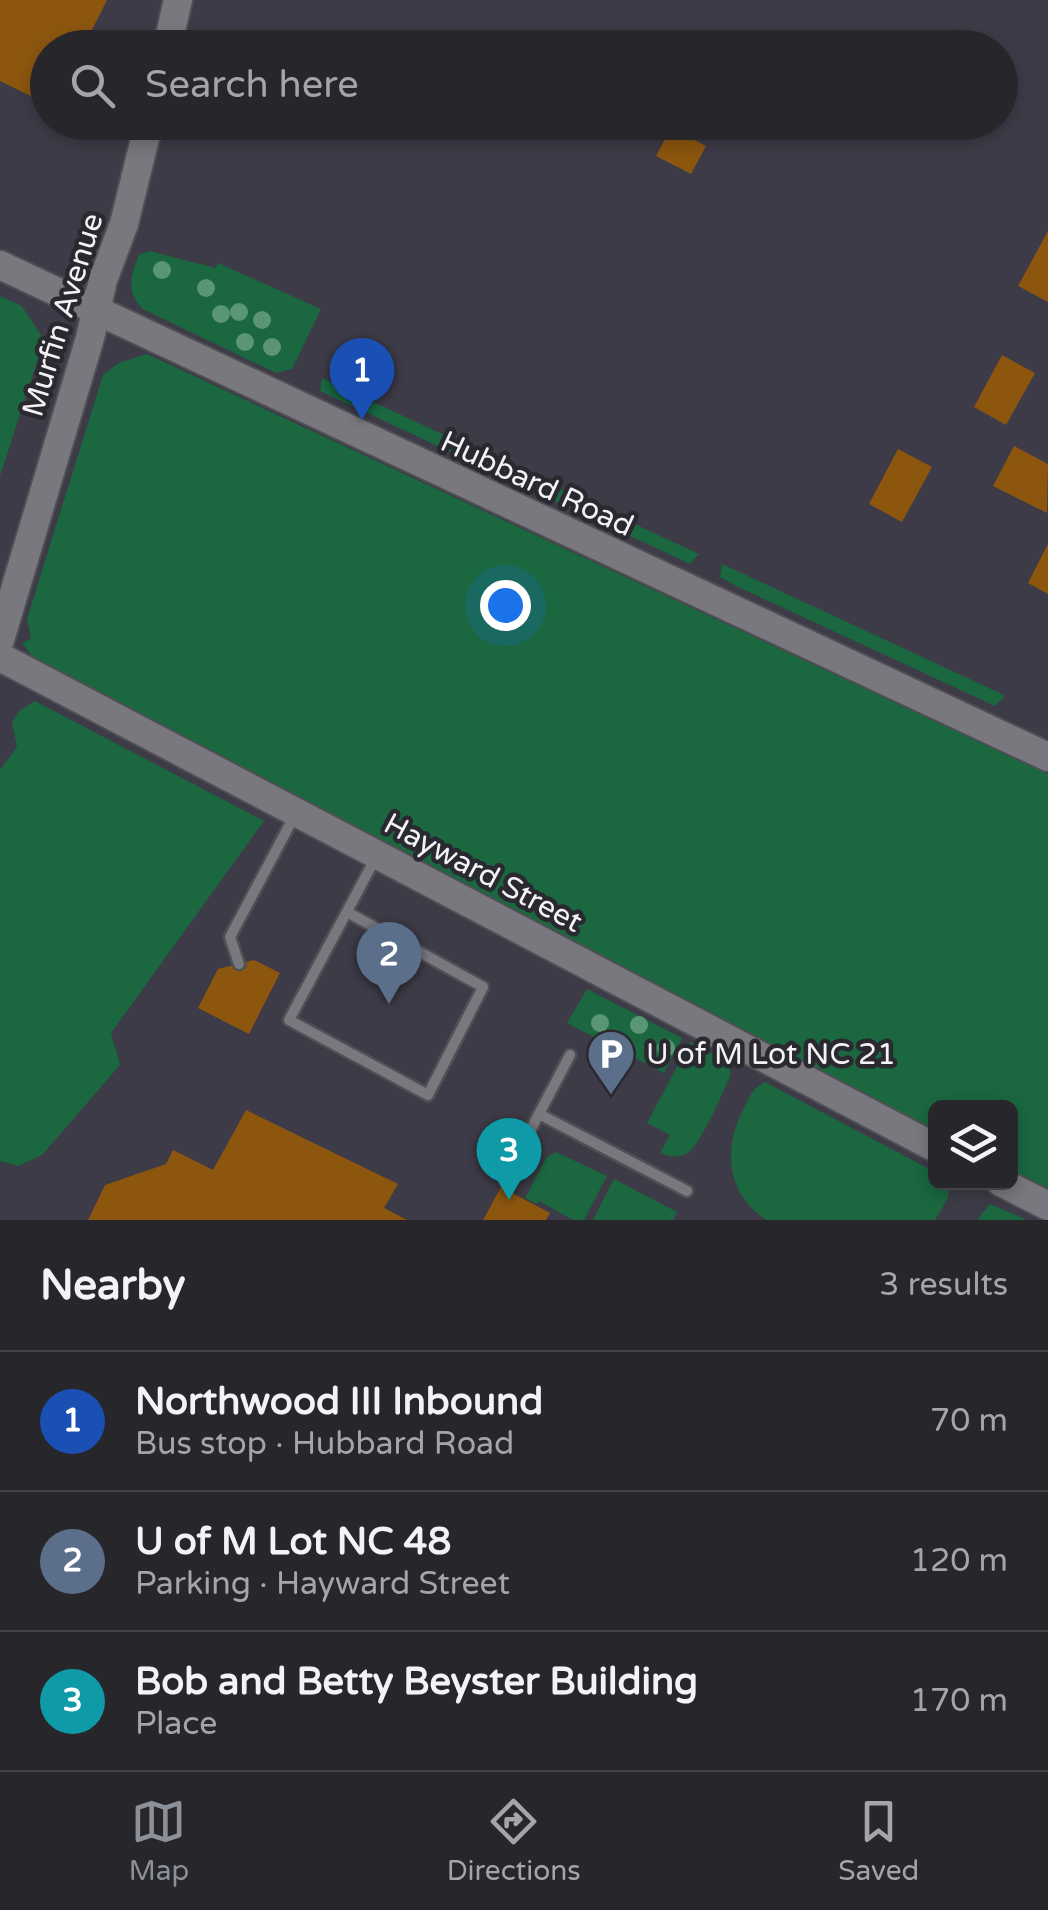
<!DOCTYPE html>
<meta charset="utf-8">
<style>
body{margin:0;font-family:"Varela Round",sans-serif;background:#2f2e33;color:#f1f3f6}
.controls{position:absolute;right:30px;bottom:30px;display:grid;overflow:hidden;border-radius:15px;box-shadow:0 5px 15px #0003}
.controls button{width:90px;height:90px;display:grid;place-items:center;padding:0;border:0;border-bottom:2px solid #434347;background:#27262b;color:#f1f3f6;font:50px sans-serif}
.you{position:absolute;left:505px;top:605px;width:35px;height:35px;margin:-25px;border:8px solid #fff;border-radius:50%;background:#1a73e8;box-shadow:0 0 0 15px #1a73e833}
.badge{display:grid;place-items:center;width:65px;height:65px;border-radius:50%;background:#8c9099;color:#fff;font-size:32px;font-weight:700}
.pin{position:absolute;translate:-50% -82px;filter:drop-shadow(0 2px 5px #0008)}
.pin::after{content:'';position:absolute;top:52px;width:35px;height:30px;background:inherit;clip-path:polygon(0 0,100% 0,50% 100%)}
.list{margin:0;padding:0;list-style:none}
h2{display:flex;justify-content:space-between;align-items:center;height:130px;margin:0;padding:0 40px;font-size:42px}
h2 small{font-size:32px;font-weight:400;color:#a4a5a9}
.list li{display:grid;grid-template-columns:65px 1fr auto;gap:30px;align-items:center;box-sizing:border-box;height:140px;padding:0 40px;border-top:2px solid #434347}
.list b{display:block;font-size:38px;white-space:nowrap}
.list p{margin:0;font-size:32px;white-space:nowrap;color:#a4a5a9}
.list em{font-size:32px;font-style:normal;color:#a4a5a9}
.icon{flex:none;width:55px;height:55px;fill:none;stroke:currentColor;stroke-width:2;stroke-linecap:round;stroke-linejoin:round}
.map{position:relative;flex:none;width:1048px;height:1220px;overflow:hidden}
.search{position:absolute;background:#27262b;box-shadow:0 5px 15px #0003;left:30px;right:30px;top:30px;height:110px;display:flex;align-items:center;gap:25px;box-sizing:border-box;padding:0 35px;border-radius:55px;color:#a4a5a9;font-size:38px}
.sheet{height:550px;background:#27262b}
nav{display:flex;justify-content:space-around;align-items:center;box-sizing:border-box;height:140px;border-top:2px solid #434347;background:#27262b;font-size:28px;color:#a4a5a9}
nav a{display:grid;justify-items:center;gap:5px}
nav .on{color:#8c9099}
.map>svg:first-child{display:block}
.built{fill:#3d3b47;fill-rule:evenodd}
.green{fill:#1a6740}
.building{fill:#8c560f}
.lines{fill:none;stroke-linecap:round;stroke-linejoin:round}
.lane-casing{stroke:#4f4f54;stroke-width:15}
.secondary-casing{stroke:#4f4f54;stroke-width:32}
.lane{stroke:#79787f;stroke-width:10}
.secondary{stroke:#79787f;stroke-width:28}
.tree{fill:#5a9676}
.labels{text-anchor:middle;dominant-baseline:central;stroke-width:9;stroke-linejoin:round;paint-order:stroke}
.street-label{font-size:30px;fill:#f3f2f7;stroke:#2a292f}
.poi-label{font-size:30px;fill:#f3f2f7;stroke:#2a292f;text-anchor:start}
</style>
<div class="map">
<svg width="1048" height="1220" viewBox="0 0 1048 1220">
<rect width="100%" height="100%" fill="#343339"/>
<path class="built" d="M0,0h1048v1220h-1048zM48,48h952v74h-952zM936,1108h74v74h-74z"/>
<path class="green" d="M149,251l67,17 2,-5 103,46 -29,60 -16,4 -133,-64c-18,-16 -12,-34 -4,-54z
M0,296l22,10 22,34 -44,136z
M147,354l901,420v418l-37,-20 -1,-64h-74l-1,25 -902,-476 -11,-14 9,-4 -4,-20 76,-244 16,-12z
M322,378l377,176 -9,10 -370,-173z
M722,564l282,131v2l-9,9 -257,-119 -18,-10z
M35,701l229,120 -153,212 9,32 -78,90 -24,11 -18,-5v-391l17,-23 -5,-24 7,-12z
M587,989l95,49 -18,35 -97,-50z
M690,1042l40,21v13c-7,17 -27,62 -39,74 -8,9 -21,7 -31,3l10,-18 -23,-12z
M765,1082l170,90 1,10 15,1 -4,17 -12,20h-169c-41,-28 -43,-73 -21,-114 5,-11 9,-19 20,-24z
M556,1152l51,24 -23,44h-11l-34,-19 -2,3 -12,-6 22,-41z
M614,1179l63,33 -4,8h-80z
M990,1204l37,16h-50z"/>
<path class="building" d="M0,0h107l-24,48h-35l-1,56 -47,-23z
M671,128l35,18 -15,28 -35,-18z
M1048,231v71l-30,-16z
M1002,355l33,18 -29,52 -32,-18z
M1014,446l34,18 -1,49 -54,-27z
M898,449l34,18 -30,55 -33,-18z
M1048,544v50l-20,-11z
M254,960l26,13 -31,61 -51,-26 20,-39z
M246,1110l152,74 -14,24 23,12h-319l17,-35 61,-21 7,-14 40,20z
M501,1187l49,26 -4,7h-63z"/>
<g class="lines">
<g class="lane-casing">
<path id="lane" d="M347,912l136,75 -55,108 -139,-75 86,-161
M239,964l-9,-27 66,-124
M539,1114l31,-59
M504,1180l35,-66 148,77"/>
</g>
<g class="secondary-casing">
<path id="secondary" d="M167,48l11,-48
M0,265l1048,492
M0,640l90,-302 13,-58 21,-56 25,-102
M0,657l936,491
M1001,1182l47,24"/>
</g>
<use href="#lane" class="lane"/>
<use href="#secondary" class="secondary"/>
</g>
<g class="tree">
<circle cx="162" cy="270" r="9"/>
<circle cx="206" cy="288" r="9"/>
<circle cx="239" cy="312" r="9"/>
<circle cx="221" cy="314" r="9"/>
<circle cx="262" cy="320" r="9"/>
<circle cx="245" cy="342" r="9"/>
<circle cx="272" cy="347" r="9"/>
<circle cx="600" cy="1023" r="9"/>
<circle cx="639" cy="1025" r="9"/>
<circle cx="666" cy="1048" r="9"/>
</g>
<defs>
<g id="parking-pin" transform="scale(2.5)"><path d="M0 17L-7.5 6A9.5 9.5 0 1 1 7.5 6Z" fill="#5c6f8a" stroke="#2a292f"/><path d="M-3.5-5.5H1a3.5 3.5 0 0 1 0 7H-1V5.5H-3.5ZM-1-3.4V-.6H.8a1.4 1.4 0 0 0 0-2.8Z" fill="#fff"/></g>
</defs>
<g fill-rule="evenodd">
<use href="#parking-pin" x="611" y="1054"/>
</g>
<g class="labels">
<g class="street-label">
<text transform="translate(63 315) rotate(-73)">Murfin Avenue</text>
<text transform="translate(537 484) rotate(25)">Hubbard Road</text>
<text transform="translate(483 873) rotate(28)">Hayward Street</text>
</g>
<g class="poi-label">
<text x="646" y="1054">U of M Lot NC 21</text>
</g>
</g>
</svg>
<div class="controls">
<button><svg class="icon" aria-label="layers" viewBox="0 0 24 24"><path d="M12 4l9 5-9 5-9-5zM3 14l9 5 9-5"/></svg></button>
</div>
<div class="you"></div>
<div class="pin badge" style="left:362px;top:420px;background:#1a4fb4">1</div>
<div class="pin badge" style="left:389px;top:1004px;background:#5c6f8a">2</div>
<div class="pin badge" style="left:509px;top:1200px;background:#0f9aa8">3</div>
<div class="search"><svg class="icon" aria-label="search" viewBox="0 0 24 24"><circle cx="10" cy="10" r="6"/><path d="M15 15l6 6"/></svg>Search here</div>
</div>
<section class="sheet">
<h2>Nearby<small>3 results</small></h2>
<ul class="list">
<li><span class="badge" style="background:#1a4fb4">1</span><div><b>Northwood III Inbound</b><p>Bus stop · Hubbard Road</p></div><em>70 m</em></li>
<li><span class="badge" style="background:#5c6f8a">2</span><div><b>U of M Lot NC 48</b><p>Parking · Hayward Street</p></div><em>120 m</em></li>
<li><span class="badge" style="background:#0f9aa8">3</span><div><b>Bob and Betty Beyster Building</b><p>Place</p></div><em>170 m</em></li>
</ul>
</section>
<nav>
<a class="on"><svg class="icon" aria-label="map" viewBox="0 0 24 24"><path d="M3 6l6-2 6 2 6-2v14l-6 2-6-2-6 2zM9 4v14M15 6v14"/></svg>Map</a>
<a><svg class="icon" aria-label="directions" viewBox="0 0 24 24"><path d="M12 3l9 9-9 9-9-9zM9 14v-3h6M13 9l2 2-2 2"/></svg>Directions</a>
<a><svg class="icon" aria-label="saved" viewBox="0 0 24 24"><path d="M7 4h10v16l-5-4-5 4z"/></svg>Saved</a>
</nav>
